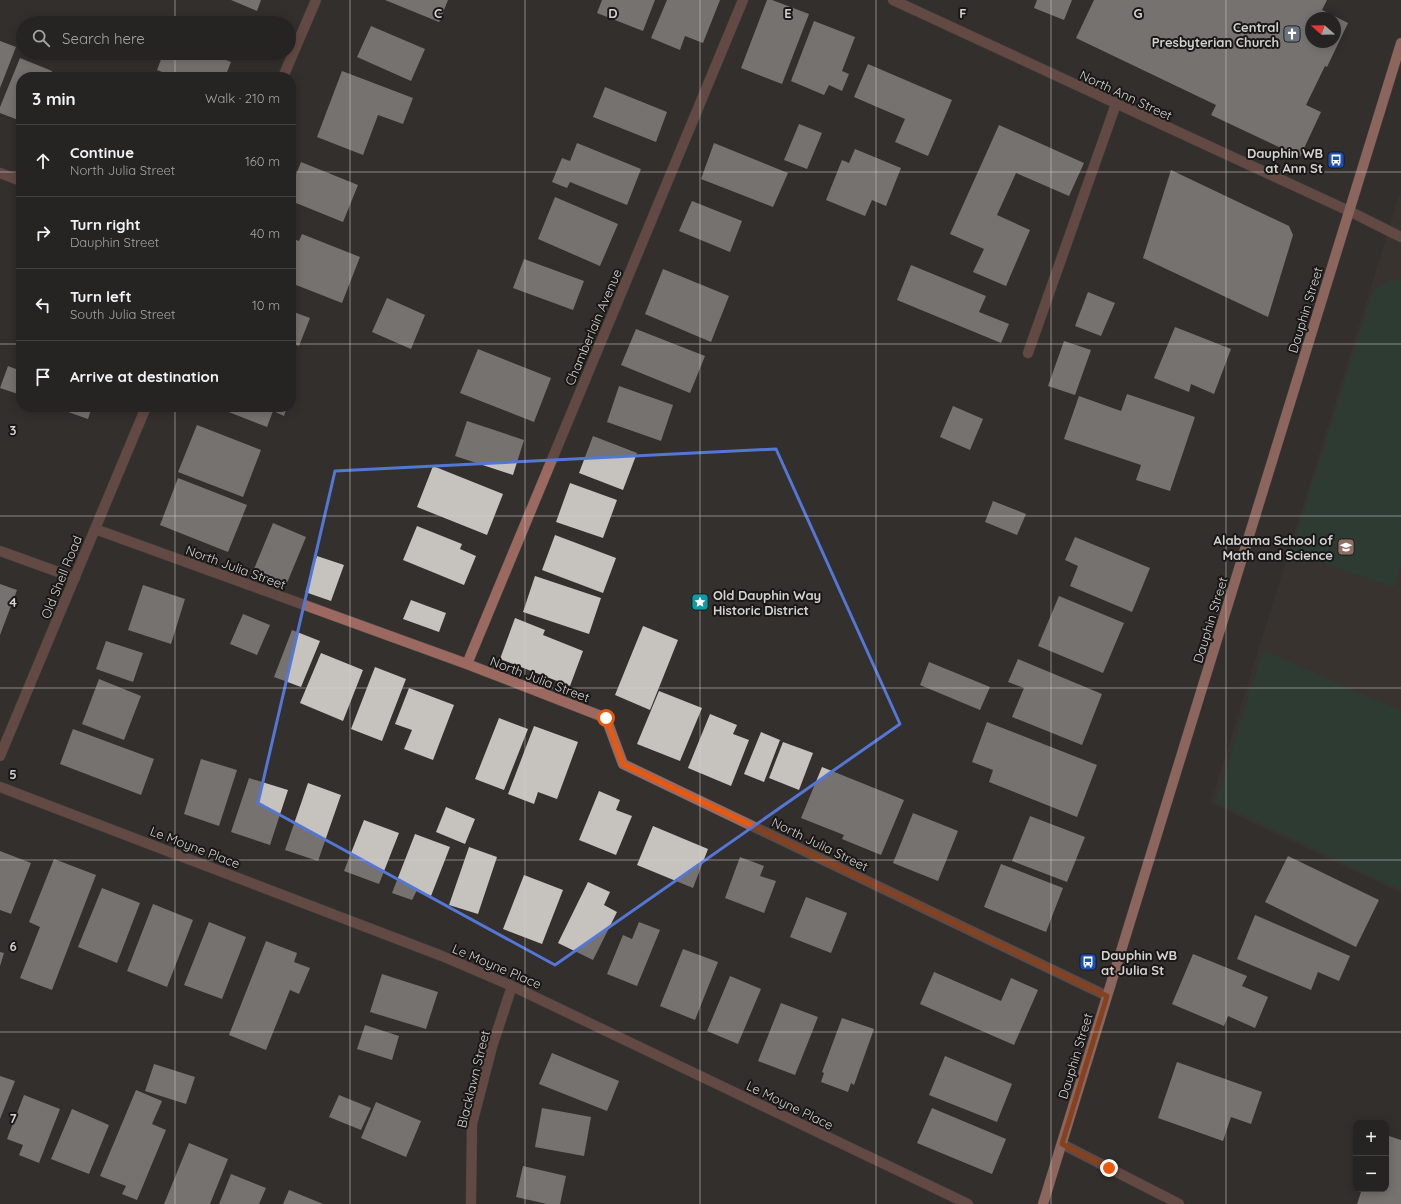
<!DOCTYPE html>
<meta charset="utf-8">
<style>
body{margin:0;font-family:Quicksand,sans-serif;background:#2e2c2a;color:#f1f3f6}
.controls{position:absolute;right:12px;bottom:12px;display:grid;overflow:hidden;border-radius:8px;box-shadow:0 2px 10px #0003}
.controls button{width:36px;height:36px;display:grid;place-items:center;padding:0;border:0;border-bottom:1px solid #424140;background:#262422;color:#f1f3f6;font:20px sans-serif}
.compass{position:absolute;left:1305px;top:12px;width:36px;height:36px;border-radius:50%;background:#262422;box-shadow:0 2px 10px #0003;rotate:290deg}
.stop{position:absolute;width:12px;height:12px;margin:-9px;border:3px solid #ea580c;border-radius:50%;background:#fff}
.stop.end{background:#ea580c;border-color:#fff;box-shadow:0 1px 4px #0008}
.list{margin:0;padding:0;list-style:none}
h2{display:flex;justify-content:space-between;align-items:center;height:52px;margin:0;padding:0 16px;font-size:17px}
h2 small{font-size:13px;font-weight:400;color:#a4a4a5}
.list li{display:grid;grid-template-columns:26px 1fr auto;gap:12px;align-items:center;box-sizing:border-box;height:72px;padding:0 16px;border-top:1px solid #424140}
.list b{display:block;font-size:15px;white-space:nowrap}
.list p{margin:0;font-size:13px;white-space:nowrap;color:#a4a4a5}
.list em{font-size:13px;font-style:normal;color:#a4a4a5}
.icon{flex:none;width:22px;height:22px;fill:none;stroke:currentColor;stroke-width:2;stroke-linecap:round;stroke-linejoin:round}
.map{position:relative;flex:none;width:1401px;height:1204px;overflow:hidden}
.search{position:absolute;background:#262422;box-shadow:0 2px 10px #0003;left:16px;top:16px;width:280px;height:44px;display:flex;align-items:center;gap:10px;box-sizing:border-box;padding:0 14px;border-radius:22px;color:#a4a4a5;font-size:15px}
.panel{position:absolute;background:#262422;box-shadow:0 2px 10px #0003;left:16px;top:72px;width:280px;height:340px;border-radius:16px}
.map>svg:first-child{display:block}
.built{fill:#403931}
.green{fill:#264a38}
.building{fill:#c6c3be;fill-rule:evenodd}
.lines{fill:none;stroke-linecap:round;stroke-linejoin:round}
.minor-casing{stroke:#504d4a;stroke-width:11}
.major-casing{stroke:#504d4a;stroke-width:11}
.minor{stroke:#9c6960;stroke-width:10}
.major{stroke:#f9a697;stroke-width:10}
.route{stroke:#ea580c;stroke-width:5}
.marked{fill:none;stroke:#5476d6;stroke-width:3;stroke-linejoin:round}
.grid{fill:none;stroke:#d4d2d0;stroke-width:1;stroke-opacity:0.55}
.labels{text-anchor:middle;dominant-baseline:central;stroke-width:4;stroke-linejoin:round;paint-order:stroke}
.poi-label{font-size:13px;font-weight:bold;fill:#d4d2d0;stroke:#191817;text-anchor:end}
.street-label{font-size:13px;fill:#d4d2d0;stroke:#191817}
.grid-label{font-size:13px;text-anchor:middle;font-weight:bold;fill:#d4d2d0;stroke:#191817;stroke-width:4;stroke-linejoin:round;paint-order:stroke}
</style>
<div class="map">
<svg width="1401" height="1204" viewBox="0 0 1401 1204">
<rect width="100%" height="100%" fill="#33302d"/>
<path class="built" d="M1401,191v702l-190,-90z"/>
<path class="green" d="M1392,278l9,4v283l-7,22 -103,-35 82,-260z
M1263,650l138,61v179l-185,-88z"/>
<path class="building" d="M231,0h30l-4,11z
M385,0h63l-9,22z
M602,0h53l-12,31 -46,-18z
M667,0h53l-17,43 -18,-7 -5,14 -29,-12z
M767,0h5l37,14 -27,70 -41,-16z
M1037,0h35l-8,20 -30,-12z
M1094,0h233l-5,10 26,13 -21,44 -2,-1 -19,39 15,7 -21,45 -89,-42 5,-10 -140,-67zM1311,18h24v24h-24z
M814,21l41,16 -13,34 7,3 -7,17 -13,-6 -5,10 -33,-14z
M371,26l54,23 -14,32 -54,-24z
M0,41l16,6 -16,41z
M152,53h57l22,9 -6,15h-50l-18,-7 5,-13z
M20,58l32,13 -2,6h-29v44l-21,-8v-6z
M868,64l84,36 -24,56 -33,-14 10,-23 -51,-22z
M342,71l71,27 -10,26 -25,-9 -15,40 -46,-18z
M605,87l62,25 -11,30 -63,-25z
M799,124l23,9 -15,36 -23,-9z
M999,125l85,38 -15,33 -53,-23 -19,42 33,15 -24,56 -33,-14 11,-23 -34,-15z
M577,143l64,26 -14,36 -57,-23 -3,6 -15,-6 10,-24 8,3z
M714,143l74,30 -15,34 -72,-28z
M855,149l46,19 -15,38 -14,-6 -7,16 -39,-16 16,-40 7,3z
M301,162l57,23 -15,37 -52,-21v-14z
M1171,170l118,56 4,9 -25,82 -125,-59z
M555,197l63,27 -18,42 -62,-27z
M692,201l50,20 -12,31 -51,-21z
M302,234l58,23 -18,46 -51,-20v-45l8,3z
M524,259l60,22 -11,29 -60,-22z
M911,265l75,31 -7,16 30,12 -8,19 -104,-43z
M663,269l66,27 -18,46 -66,-28z
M1088,292l27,11 -14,33 -26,-10z
M387,298l38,17 -14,34 -39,-17z
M291,311l19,7 -11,28 -8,-3z
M1175,327l56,22 -17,45 -23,-10 -2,8 -35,-14z
M636,329l69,27 -15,37 -69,-28z
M1064,341l27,9 -16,45 -27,-9z
M478,349l73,29 -17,44 -74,-29z
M8,366l13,5v24l-21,-7z
M291,383l5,2 -5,12z
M619,386l54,19 -12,36 -54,-19z
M1127,394l68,23 -25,74 -34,-11 5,-15 -77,-26 15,-43 42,15z
M953,406l30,13 -13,31 -30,-13z
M54,407h38l-4,12z
M216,407h71l-3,9 -11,-5 -6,16z
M467,421l57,19 -11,35 -58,-19z
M197,425l64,25 -18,47 -65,-25z
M593,436l44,17 -14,37 -44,-17z
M433,466l70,28 -16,41 -70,-28z
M178,478l69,27 -19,47 -68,-27z
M570,483l47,17 -14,38 -47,-16z
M993,501l33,13 -9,21 -32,-13z
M273,523l33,14 -19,46 -33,-14z
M417,526l45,18 -2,5 16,7 -12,29 -61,-25z
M555,535l61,23 -13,35 -61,-23z
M1075,537l75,31 -18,44 -62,-26 8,-20 -13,-6z
M317,556l27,9 -13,36 -26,-9z
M535,576l66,22 -12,36 -66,-22z
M0,584l17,6 -17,45z
M143,585l42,14 -14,45 -43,-14z
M1059,596l65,27 -21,50 -65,-27z
M411,600l35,13 -7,19 -36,-13z
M243,614l27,11 -13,30 -27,-11z
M515,618l30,12 -2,5 40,16 -13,35 -70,-27z
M643,626l35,14 -28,70 -35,-15z
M292,630l28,11 -19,46 -27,-10z
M106,641l37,12 -10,29 -37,-13z
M321,653l42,17 -20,51 -43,-18z
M1018,659l84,35 -20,51 -70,-28 12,-29 -16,-6z
M929,662l61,25 -10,23 -60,-25z
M375,667l31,12 -24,62 -31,-12z
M99,679l42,17 -17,44 -42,-16z
M409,688l45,17 -21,55 -29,-11 8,-19 -17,-6z
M659,691l43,17 -22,53 -43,-17z
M710,714l27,11 -4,9 16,6 -18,46 -43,-18z
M499,718l29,11 -24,61 -29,-11z
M987,722l110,43 -20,52 -88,-35 4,-12 -21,-8z
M534,726l44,16 -21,57 -19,-7 -4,12 -26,-10z
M73,729l81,30 -13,36 -81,-31z
M761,732l19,8 -16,42 -20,-8z
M783,742l30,11 -14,37 -30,-12z
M201,759l36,11 -18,56 -35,-12z
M822,767l82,33 -23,55 -39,-16 2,-4 -43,-17z
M249,778l39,12 -18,55 -39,-13z
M308,783l33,12 -23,66 -33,-11z
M599,791l21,9 -4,10 16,6 -16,39 -37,-15z
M446,807l29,12 -10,25 -29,-12z
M913,813l45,18 -20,50 -45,-18z
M1030,816l55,21 -18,45 -55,-21z
M364,820l35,13 -20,51 -35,-13z
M653,826l55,23 -15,39 -56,-23z
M415,834l35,13 -19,49 -14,-6 -5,10 -20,-7z
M469,847l28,10 -19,57 -29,-9z
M0,851l31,12 -20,51 -11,-4z
M1288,856l91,44 -23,47 -91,-45z
M740,857l24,9 -4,10 16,5 -12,32 -39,-15z
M54,859l42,16 -44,115 -32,-12 20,-51 -11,-5z
M1001,864l62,24 -17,44 -62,-25z
M524,875l39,15 -21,54 -39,-15z
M588,882l22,10 -6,13 13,7 -24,48 -35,-17z
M102,888l38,15 -23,60 -39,-16z
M806,897l41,16 -16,40 -41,-16z
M153,904l40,16 -26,67 -40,-16z
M1255,915l95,41 -11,25 -21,-9 -7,18 -74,-31z
M209,922l37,15 -24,62 -38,-14z
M639,922l21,8 -23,56 -30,-12 16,-39 9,4z
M266,941l31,12 -3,9 16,6 -11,26 -9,-4 -24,60 -37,-15z
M683,949l35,13 -23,58 -35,-14z
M0,952l4,1 -4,13z
M1193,954l54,22 -5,10 26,11 -13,31 -27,-12 -4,10 -52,-22z
M934,972l67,29 10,-23 27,12 -24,55 -94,-41z
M382,974l56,18 -12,37 -56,-17z
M730,976l31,13 -23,55 -31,-13z
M781,1003l37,14 -23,58 -37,-14z
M842,1018l32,11 -20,56 -3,-2 -3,9 -27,-10 3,-9 -2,-1z
M365,1025l34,11 -7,24 -35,-11z
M552,1053l67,28 -12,30 -68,-27z
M945,1056l67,28 -15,38 -68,-27z
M1177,1062l85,30 -11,32 -20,-7 -8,24 -65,-23z
M154,1064l41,13 -9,27 -41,-13z
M0,1076l15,5 -15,38z
M136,1090l26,11 -10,23 14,6 -29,70 -15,-6 4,-8 -26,-10z
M24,1095l36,14 -21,54 -20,-8 4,-10 -16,-6z
M339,1095l32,13 -10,22 -32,-13z
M376,1102l45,19 -15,36 -45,-19z
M542,1108l49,9 -7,39 -49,-9z
M932,1108l74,31 -14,35 -75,-31z
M72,1109l37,16 -20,49 -38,-15z
M1386,1135l15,5v64h-44l5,-15h24z
M189,1143l39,16 -18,45h-46z
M523,1166l43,10 -6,28h-13l-31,-7z
M231,1174l35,14 -7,16h-40z
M289,1190l34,14h-40z"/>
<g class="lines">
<g class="minor-casing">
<path id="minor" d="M893,0l456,211 52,26
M283,77l33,-77
M0,173l21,8
M1028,353l88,-249
M95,529l372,135 139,54 17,46 484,232
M0,551l75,27
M467,664l276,-664
M0,756l146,-349
M0,787l442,169 70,30 456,218
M1062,1144l117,60
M471,1204l1,-80 20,-77 20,-61"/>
</g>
<g class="major-casing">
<path id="major" d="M1043,1204l358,-1161"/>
</g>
<use href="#minor" class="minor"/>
<use href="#major" class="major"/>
</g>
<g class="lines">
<path class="route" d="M606,718l17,46 484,232 -45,148 47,24"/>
</g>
<path d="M0 0H1401V1204H0ZM776,449l124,275 -345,241 -297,-162 77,-332z" fill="#33302d" fill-opacity=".55" fill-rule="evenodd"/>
<path class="marked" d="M776,449l124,275 -345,241 -297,-162 77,-332z"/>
<path class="grid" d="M175,0v23M350,0v1204M525,0v1204M700,0v1204M876,0v1204M1051,0v1204M1226,0v1204M175,53v24M0,172h21M291,172h1110M0,344h21M291,344h1110M175,407v797M0,516h1401M0,688h1401M0,860h1401M0,1032h1401"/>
<defs>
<g id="church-square" transform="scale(0.9)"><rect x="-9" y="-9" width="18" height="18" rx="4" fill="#6b7280" stroke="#191817"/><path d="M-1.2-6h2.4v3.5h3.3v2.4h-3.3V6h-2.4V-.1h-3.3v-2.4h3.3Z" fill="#fff"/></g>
<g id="bus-square" transform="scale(0.9)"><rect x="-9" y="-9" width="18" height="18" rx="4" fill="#1a4fb4" stroke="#191817"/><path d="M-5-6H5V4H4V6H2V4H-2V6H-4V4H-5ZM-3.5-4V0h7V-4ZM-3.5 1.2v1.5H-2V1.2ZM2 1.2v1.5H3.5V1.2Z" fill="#fff"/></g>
<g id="school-square" transform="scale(0.9)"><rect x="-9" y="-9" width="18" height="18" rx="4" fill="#8d6e63" stroke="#191817"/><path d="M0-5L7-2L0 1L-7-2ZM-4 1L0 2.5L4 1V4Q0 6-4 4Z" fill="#fff"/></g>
<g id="sight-square" transform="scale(0.9)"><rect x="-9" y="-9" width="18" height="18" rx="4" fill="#0f9aa8" stroke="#191817"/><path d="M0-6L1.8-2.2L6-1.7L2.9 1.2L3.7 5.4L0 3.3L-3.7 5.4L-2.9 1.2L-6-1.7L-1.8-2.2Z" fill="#fff"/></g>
</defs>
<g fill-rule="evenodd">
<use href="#church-square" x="1292" y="34"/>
<use href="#bus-square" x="1336" y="160"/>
<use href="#school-square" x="1346" y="547"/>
<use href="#sight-square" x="700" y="602"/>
<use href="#bus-square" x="1088" y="962"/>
</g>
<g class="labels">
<g class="poi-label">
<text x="1279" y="27">Central<tspan x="1279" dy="15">Presbyterian Church</tspan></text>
<text x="1323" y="153">Dauphin WB<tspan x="1323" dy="15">at Ann St</tspan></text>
<text x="1333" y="540">Alabama School of<tspan x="1333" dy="15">Math and Science</tspan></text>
<text x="713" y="595" text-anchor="start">Old Dauphin Way<tspan x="713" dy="15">Historic District</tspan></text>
<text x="1101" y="955" text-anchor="start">Dauphin WB<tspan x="1101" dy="15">at Julia St</tspan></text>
</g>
<g class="street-label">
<text transform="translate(1126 95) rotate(25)">North Ann Street</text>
<text transform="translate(1305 310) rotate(-73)">Dauphin Street</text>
<text transform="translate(593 327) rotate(-67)">Chamberlain Avenue</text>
<text transform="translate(236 567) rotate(20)">North Julia Street</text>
<text transform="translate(61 577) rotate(-68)">Old Shell Road</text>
<text transform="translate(1210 620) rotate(-73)">Dauphin Street</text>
<text transform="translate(540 679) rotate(21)">North Julia Street</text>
<text transform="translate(820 844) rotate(26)">North Julia Street</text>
<text transform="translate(195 847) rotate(21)">Le Moyne Place</text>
<text transform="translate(497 966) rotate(23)">Le Moyne Place</text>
<text transform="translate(1075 1056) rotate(-73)">Dauphin Street</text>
<text transform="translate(473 1079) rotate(-76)">Blacklawn Street</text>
<text transform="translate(790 1105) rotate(26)">Le Moyne Place</text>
</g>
</g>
<g class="grid-label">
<text x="438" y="18">C</text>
<text x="613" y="18">D</text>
<text x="788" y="18">E</text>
<text x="963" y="18">F</text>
<text x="1138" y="18">G</text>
<text x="13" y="435">3</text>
<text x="13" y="607">4</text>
<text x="13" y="779">5</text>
<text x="13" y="951">6</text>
<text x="13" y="1123">7</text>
</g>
</svg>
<div class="controls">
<button>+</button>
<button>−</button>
</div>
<svg class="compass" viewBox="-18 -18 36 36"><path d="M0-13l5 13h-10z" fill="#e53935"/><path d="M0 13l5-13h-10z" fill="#a4a4a5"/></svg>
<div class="stop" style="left:606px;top:718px"></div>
<div class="stop end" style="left:1109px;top:1168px"></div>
<div class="search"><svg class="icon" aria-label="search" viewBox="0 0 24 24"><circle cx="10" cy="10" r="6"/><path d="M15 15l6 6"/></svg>Search here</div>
<section class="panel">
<h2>3 min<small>Walk · 210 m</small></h2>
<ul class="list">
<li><svg class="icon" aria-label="ahead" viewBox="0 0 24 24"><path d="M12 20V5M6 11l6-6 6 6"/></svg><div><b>Continue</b><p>North Julia Street</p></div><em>160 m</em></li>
<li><svg class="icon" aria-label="right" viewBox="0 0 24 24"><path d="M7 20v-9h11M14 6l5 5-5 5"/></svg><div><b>Turn right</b><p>Dauphin Street</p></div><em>40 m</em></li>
<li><svg class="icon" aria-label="left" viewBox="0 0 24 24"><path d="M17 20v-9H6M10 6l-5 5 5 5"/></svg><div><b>Turn left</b><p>South Julia Street</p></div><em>10 m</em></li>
<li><svg class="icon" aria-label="arrive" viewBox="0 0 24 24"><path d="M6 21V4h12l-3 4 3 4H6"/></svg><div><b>Arrive at destination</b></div></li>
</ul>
</section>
</div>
